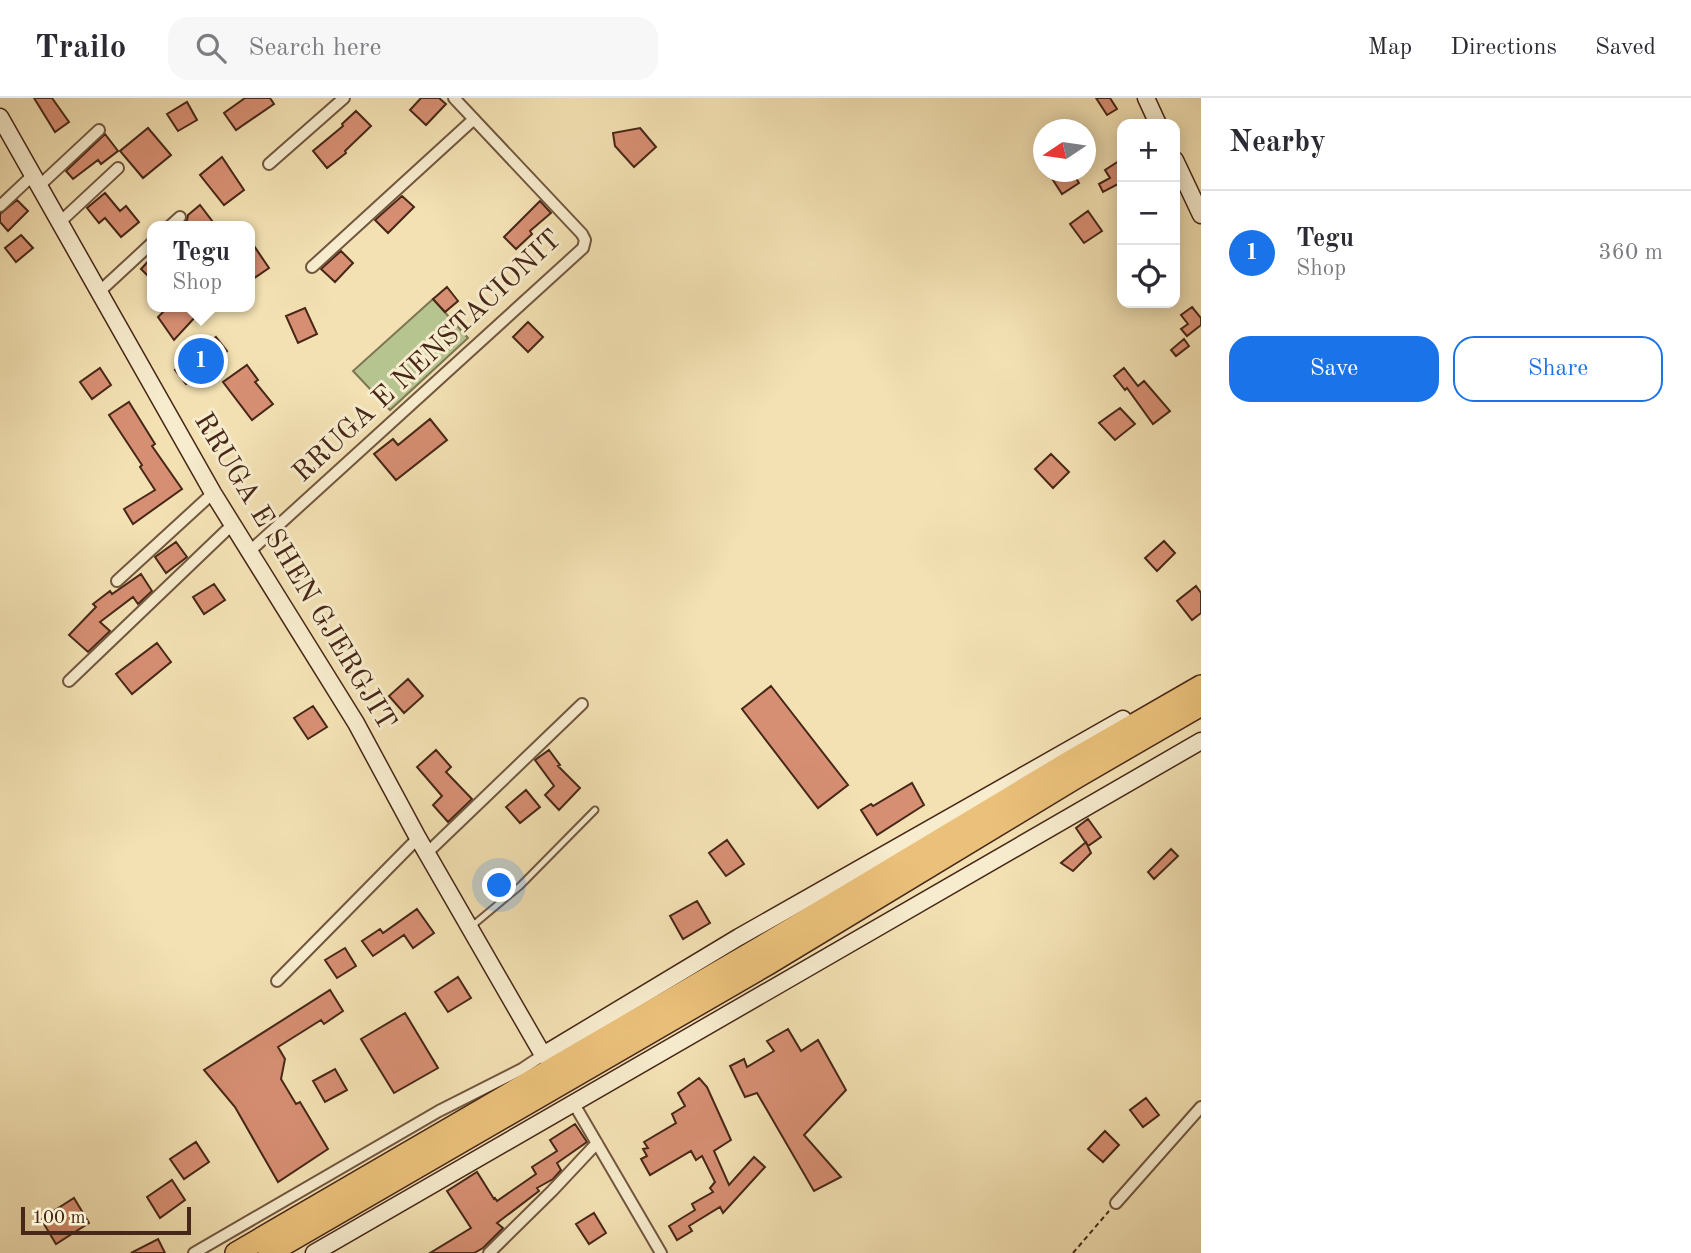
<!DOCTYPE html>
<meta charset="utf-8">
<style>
body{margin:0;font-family:"Old Standard TT",serif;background:#f7f7f7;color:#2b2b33}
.controls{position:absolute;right:21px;top:21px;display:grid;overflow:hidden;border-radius:14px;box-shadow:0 4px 18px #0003}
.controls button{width:63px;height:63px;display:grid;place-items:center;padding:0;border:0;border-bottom:2px solid #e1e1e2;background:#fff;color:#2b2b33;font:35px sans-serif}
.compass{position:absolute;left:1033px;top:21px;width:63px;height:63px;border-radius:50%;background:#fff;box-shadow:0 4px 18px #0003;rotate:257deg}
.scale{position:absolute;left:21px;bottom:18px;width:170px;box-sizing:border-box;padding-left:7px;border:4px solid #472717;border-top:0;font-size:19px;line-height:24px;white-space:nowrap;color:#472717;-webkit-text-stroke:5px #f7ecce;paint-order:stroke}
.you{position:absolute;left:500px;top:788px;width:24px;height:24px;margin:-18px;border:5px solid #fff;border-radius:50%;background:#1a73e8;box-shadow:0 0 0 10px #1a73e833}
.badge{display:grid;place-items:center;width:46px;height:46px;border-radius:50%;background:#1a73e8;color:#fff;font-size:23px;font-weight:700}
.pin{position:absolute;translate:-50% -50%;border:4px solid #fff;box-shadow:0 2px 7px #0006}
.popup{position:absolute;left:147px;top:123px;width:108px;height:91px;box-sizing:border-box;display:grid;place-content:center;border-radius:14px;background:#fff;filter:drop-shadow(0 2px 5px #0005);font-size:23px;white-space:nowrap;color:#7c7c81}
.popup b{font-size:26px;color:#2b2b33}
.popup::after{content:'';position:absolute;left:50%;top:100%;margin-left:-14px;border:14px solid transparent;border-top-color:#fff}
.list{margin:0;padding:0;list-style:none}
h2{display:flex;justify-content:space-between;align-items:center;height:91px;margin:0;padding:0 28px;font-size:30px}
h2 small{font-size:23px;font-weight:400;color:#7c7c81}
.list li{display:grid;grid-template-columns:46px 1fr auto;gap:21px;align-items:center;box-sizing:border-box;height:126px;padding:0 28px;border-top:2px solid #e1e1e2}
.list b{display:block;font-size:26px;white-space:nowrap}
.list p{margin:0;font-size:23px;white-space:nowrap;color:#7c7c81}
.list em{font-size:23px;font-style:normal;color:#7c7c81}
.actions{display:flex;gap:14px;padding:21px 28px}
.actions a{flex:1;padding:16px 0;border:2px solid #1a73e8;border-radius:21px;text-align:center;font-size:24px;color:#1a73e8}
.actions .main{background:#1a73e8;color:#fff}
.icon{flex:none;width:38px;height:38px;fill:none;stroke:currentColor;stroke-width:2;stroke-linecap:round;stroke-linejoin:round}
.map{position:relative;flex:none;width:1201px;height:1155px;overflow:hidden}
header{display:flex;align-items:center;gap:42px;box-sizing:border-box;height:98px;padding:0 35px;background:#fff;border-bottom:2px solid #e1e1e2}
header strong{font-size:33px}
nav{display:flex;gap:38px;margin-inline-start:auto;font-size:24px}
.search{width:490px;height:63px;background:#f7f7f7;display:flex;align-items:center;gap:18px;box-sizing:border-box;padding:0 24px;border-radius:21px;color:#7c7c81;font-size:26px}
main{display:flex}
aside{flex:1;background:#fff}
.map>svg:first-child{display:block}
.green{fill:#b6c490;stroke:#7e7654;stroke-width:2}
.building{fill:#d78f73;stroke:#472717;stroke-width:2}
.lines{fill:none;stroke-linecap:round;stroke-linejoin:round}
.lane-casing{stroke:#72563e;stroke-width:9}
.street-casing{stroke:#72563e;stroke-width:14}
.secondary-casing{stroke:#472717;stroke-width:19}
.highway-casing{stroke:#472717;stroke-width:24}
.path{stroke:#472717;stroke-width:2;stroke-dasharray:5 3.5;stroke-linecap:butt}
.lane{stroke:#f7ecce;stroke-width:5}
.street{stroke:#f7ecce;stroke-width:10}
.secondary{stroke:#f7ecce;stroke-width:16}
.highway{stroke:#eac07a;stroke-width:21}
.labels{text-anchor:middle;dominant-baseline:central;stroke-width:6;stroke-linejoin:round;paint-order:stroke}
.street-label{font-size:28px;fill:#472717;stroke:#f7ecce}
</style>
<header>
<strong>Trailo</strong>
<div class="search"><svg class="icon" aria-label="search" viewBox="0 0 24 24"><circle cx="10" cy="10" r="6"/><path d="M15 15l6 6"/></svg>Search here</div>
<nav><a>Map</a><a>Directions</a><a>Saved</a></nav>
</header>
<main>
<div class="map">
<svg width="1201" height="1155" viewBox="0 0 1201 1155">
<rect width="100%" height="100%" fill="#f3e1b3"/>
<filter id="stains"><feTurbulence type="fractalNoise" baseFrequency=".00286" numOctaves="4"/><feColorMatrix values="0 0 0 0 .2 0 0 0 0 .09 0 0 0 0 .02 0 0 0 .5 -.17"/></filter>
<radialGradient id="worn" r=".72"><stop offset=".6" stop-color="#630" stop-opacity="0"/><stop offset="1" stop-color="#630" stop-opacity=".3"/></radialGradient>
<path class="green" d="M433,201l35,39 -78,72 -37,-39z"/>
<path class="building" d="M34,0h18l17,24 -14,10z
M245,0h25l4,6 -38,26 -12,-17z
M421,0h18l7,6 -20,21 -16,-15z
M1096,0h14l7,11 -10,6z
M187,4l10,18 -19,11 -11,-17z
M356,13l15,15 -26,25 1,2 -19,15 -14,-17 30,-25 -1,-2z
M148,30l23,27 -28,23 -23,-27z
M640,30l16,19 -22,20 -19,-21 -2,-13z
M105,36l13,17 -17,13 -3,-4 -25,19 -7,-8z
M222,59l22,33 -20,15 -24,-30z
M1122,61v23l-19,10 -4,-8 11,-6 -5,-8z
M1067,74h5l7,11 -17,11 -9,-14z
M105,95l15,18 6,-5 13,16 -18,15 -16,-19 -6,5 -12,-15z
M402,98l12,11 -26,26 -13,-13z
M17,102l11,11 -20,20 -8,-9v-8z
M540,103l11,12 -21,18 2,3 -16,15 -12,-12z
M200,107l16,21h-35l6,-6 1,-5z
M1088,113l14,20 -18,12 -14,-19z
M21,137l12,13 -17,14 -11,-14z
M250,142l19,28 -19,13z
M341,153l12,12 -18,19 -14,-13z
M152,159v23l-11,-11z
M447,189l11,14 -13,11 -12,-13z
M168,209h20l9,8 -23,25 -16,-23z
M1192,209l9,11v7l-14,11 -6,-7 7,-5 -7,-9z
M305,210l12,26 -19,9 -12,-27z
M528,224l15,15 -15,15 -15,-15z
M216,239l11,14 -41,33 -11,-14z
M1184,241l5,7 -13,10 -5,-6z
M247,267l11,15 -3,2 18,22 -21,16 -29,-38z
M100,270l11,17 -19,14 -12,-17z
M1124,270l14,18 6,-5 26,30 -17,13 -26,-36 -2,2 -11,-14z
M129,304l26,42 -3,2 30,43 -49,35 -9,-15 31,-19 -15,-23 2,-2 -33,-50z
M1120,310l15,16 -20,16 -16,-17z
M430,321l17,21 -51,40 -22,-26 19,-15 5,6z
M1051,356l18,18 -16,16 -18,-19z
M1164,443l11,12 -18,18 -12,-13z
M176,444l11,15 -21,16 -11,-16z
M141,476l11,17 -14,13 -5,-7 -33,25 10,9 -22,21 -19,-17 27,-28 -3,-3 17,-13 2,3z
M214,486l11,16 -21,14 -11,-17z
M1196,488l5,7v20l-9,7 -15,-19z
M157,545l14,19 -39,32 -16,-20z
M408,581l15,17 -19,17 -15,-17z
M771,588l77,99 -30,23 -76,-99z
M313,608l14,21 -19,12 -14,-21z
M436,652l15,17 -5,5 26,27 -24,23 -15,-17 9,-9 -25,-29z
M549,652l11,15 -2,1 22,22 -21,22 -14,-15 9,-9 -19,-26z
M912,685l12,22 -47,30 -16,-25 10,-6 2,2z
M526,692l14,17 -20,16 -14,-16z
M1088,721l13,18 -13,9 -12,-18z
M727,742l17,24 -18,12 -17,-23z
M1086,744l5,11 -18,18 -12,-8z
M1171,751l7,7 -24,23 -6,-7z
M697,803l13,22 -27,16 -13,-23z
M417,811l17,24 -21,15 -9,-13 -31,21 -11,-15 18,-12 3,4z
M345,850l11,18 -19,12 -12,-18z
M458,879l13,21 -23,14 -13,-20z
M330,892l13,21 -19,13 -3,-4 -43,27 7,12 -4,20 15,25 4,-2 28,47 -50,33 -43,-75 -31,-37z
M405,915l33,55 -44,25 -33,-54z
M788,931l13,22 17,-11 28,50 -42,45 37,42 -27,14 -57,-98 -12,4 -15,-31 14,-7 3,8 27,-16 -7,-10z
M335,971l12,21 -22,12 -12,-21z
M699,980l8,9 24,53 -17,11 15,34 25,-28 11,10 -42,46 -3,-6 -31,19 3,5 -15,9 -8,-14 26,-16 -3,-6 21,-12 -3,-4 5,-6 -13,-26 -6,4 -5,-9 -41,24 -9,-16 6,-3 -4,-7 5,-1 -4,-6 32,-19 -4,-9 13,-8 -7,-13z
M1146,1000l13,17 -16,12 -13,-17z
M575,1026l12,18 -30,21 4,7 -8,9 -16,9 2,3 -42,32 6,5 -20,20 -9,5h-44l41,-25 -24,-37 30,-19 17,27 1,-1 2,3 39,-27 -4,-7 25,-16 -7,-11z
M1105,1033l14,14 -16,17 -15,-13z
M196,1044l13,20 -25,17 -14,-20z
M172,1082l13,20 -25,18 -13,-21z
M74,1100l15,25 -33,21 -15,-25z
M594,1115l12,20 -17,11 -13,-20z
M158,1141l7,14h-34z"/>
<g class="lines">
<g class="lane-casing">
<path id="lane" d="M472,828l48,-40 75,-76"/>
</g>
<g class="street-casing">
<path id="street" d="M269,66l75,-66
M39,88l60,-56
M0,108l33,-31
M60,124l58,-54
M170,128l10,-9
M312,169l162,-148
M99,194l53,-49
M250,453l333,-303 2,-8 -3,-6 -128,-136
M117,483l96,-88
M69,583l164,-157
M427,755l155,-149
M277,883l141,-143
M574,1006l87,149
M1116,1105l85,-96
M194,1155l245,-142 83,-42 21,-14
M489,1155l63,-62 45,-48"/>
</g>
<g class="secondary-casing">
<path id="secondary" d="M1146,0l12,26
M0,19l213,376 143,230 62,115 125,217 196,-118 384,-218
M1175,62l26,55
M314,1155l887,-512"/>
</g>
<g class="highway-casing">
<path id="highway" d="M236,1155l525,-306 308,-185 132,-76
M269,1155l499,-289 309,-187 124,-72"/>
</g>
<path class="path" d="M1073,1155l36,-42"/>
<use href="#lane" class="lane"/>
<use href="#street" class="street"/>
<use href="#secondary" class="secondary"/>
<use href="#highway" class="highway"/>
</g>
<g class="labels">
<g class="street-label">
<text transform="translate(428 259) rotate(-43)">RRUGA E NENSTACIONIT</text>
<text transform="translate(294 474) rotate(59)">RRUGA E SHEN GJERGJIT</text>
</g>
</g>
<rect width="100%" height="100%" filter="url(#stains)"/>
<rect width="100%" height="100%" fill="url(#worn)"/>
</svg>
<div class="controls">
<button>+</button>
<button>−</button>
<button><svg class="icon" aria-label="locate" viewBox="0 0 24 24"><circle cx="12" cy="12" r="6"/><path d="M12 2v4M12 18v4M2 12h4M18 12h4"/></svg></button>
</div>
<svg class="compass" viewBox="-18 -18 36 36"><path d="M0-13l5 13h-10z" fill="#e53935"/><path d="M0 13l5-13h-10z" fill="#7c7c81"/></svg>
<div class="scale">100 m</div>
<div class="you"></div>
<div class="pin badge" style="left:201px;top:263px">1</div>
<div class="popup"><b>Tegu</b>Shop</div>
</div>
<aside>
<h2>Nearby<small></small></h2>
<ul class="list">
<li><span class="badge">1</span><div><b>Tegu</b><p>Shop</p></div><em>360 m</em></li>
</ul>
<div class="actions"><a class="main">Save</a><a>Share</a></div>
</aside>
</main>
